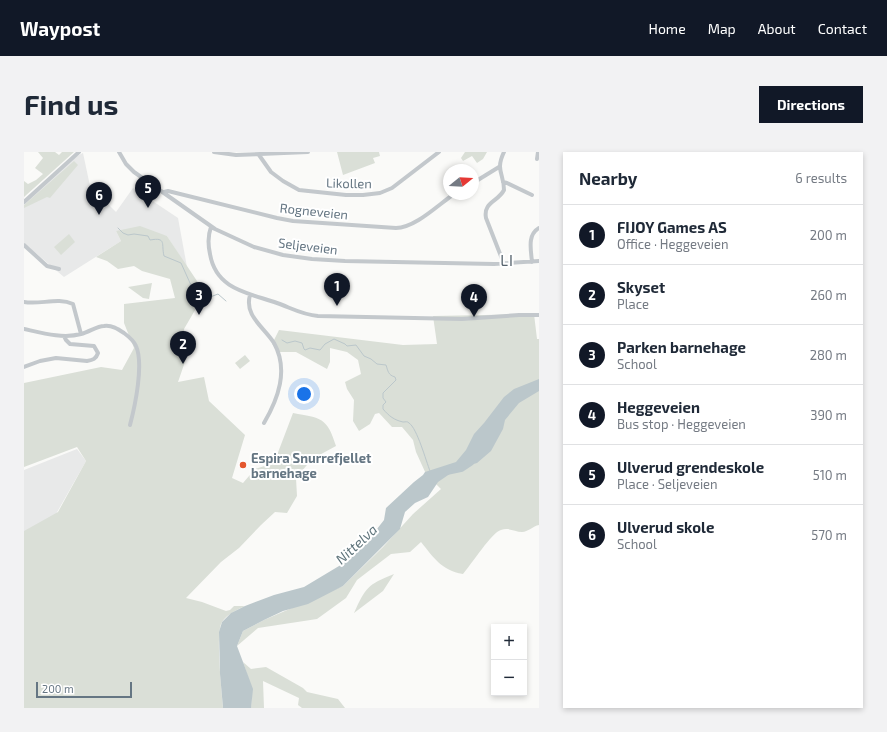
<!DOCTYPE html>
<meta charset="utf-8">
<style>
body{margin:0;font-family:"Exo 2",sans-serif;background:#f2f2f3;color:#1f2937}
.controls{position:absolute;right:12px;bottom:12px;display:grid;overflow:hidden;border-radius:0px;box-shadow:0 2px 6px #0003}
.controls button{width:36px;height:36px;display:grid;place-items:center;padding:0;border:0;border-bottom:1px solid #e0e1e3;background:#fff;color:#1f2937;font:20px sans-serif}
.compass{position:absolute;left:419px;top:12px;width:36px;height:36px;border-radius:50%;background:#fff;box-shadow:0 2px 6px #0003;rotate:72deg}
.scale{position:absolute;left:12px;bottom:10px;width:96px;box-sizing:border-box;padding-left:4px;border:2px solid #657683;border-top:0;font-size:11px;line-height:14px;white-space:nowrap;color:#657683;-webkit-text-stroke:3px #fff;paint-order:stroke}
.you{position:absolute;left:280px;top:242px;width:14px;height:14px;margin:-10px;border:3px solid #fff;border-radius:50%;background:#1a73e8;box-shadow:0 0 0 6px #1a73e833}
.badge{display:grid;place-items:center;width:26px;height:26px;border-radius:50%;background:#111827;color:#fff;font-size:13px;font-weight:700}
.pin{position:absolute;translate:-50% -33px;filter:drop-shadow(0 1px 2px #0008)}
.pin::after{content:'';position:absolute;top:21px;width:14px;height:12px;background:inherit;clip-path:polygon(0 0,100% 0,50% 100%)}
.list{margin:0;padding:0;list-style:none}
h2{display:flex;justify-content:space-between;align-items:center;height:52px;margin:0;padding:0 16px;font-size:17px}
h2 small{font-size:13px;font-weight:400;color:#747a83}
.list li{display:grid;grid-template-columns:26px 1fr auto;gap:12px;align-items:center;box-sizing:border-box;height:60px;padding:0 16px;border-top:1px solid #e0e1e3}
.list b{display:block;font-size:15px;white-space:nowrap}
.list p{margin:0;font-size:13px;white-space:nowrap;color:#747a83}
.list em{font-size:13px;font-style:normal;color:#747a83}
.map{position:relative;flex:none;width:515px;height:556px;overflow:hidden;border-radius:0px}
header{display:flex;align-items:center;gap:24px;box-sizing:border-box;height:56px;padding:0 20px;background:#111827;color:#fff}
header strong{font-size:19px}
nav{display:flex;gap:22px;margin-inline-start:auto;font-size:14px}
.intro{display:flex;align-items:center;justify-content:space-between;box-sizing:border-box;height:96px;padding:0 24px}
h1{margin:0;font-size:28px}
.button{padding:10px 18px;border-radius:0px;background:#111827;color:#fff;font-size:14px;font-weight:700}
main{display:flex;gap:24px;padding:0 24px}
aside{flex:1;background:#fff;border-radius:0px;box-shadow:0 2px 6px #0003}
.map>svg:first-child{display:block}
.built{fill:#e8e9e9}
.green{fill:#dadfd7}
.water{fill:#bbc7cb}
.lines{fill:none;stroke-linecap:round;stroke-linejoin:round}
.stream{stroke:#bbc7cb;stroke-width:1}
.river{stroke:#bbc7cb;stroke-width:5.5}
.minor{stroke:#c3c8cc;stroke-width:4}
.poi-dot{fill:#e4572e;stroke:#fff;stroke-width:1.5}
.labels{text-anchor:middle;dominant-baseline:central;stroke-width:4;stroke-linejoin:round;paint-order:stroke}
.street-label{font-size:13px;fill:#657683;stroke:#fff}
.poi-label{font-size:13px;font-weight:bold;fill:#657683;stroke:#fff;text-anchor:start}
.water-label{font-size:14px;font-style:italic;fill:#60757c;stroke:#fff}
.quarter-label{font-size:15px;letter-spacing:1px;fill:#57646e;stroke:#fff}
</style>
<header>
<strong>Waypost</strong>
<nav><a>Home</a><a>Map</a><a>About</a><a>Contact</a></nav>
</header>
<div class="intro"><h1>Find us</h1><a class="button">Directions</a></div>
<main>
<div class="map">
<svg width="515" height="556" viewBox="0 0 515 556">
<rect width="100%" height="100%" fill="#fafaf8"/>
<path class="built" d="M59,1l7,33 26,26 17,-24 45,30 9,49 -20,-31 -51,-5 5,10 -57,36 -40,-34v-40l49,-45z
M53,297l9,12 -30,53 -32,18v-62z"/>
<path class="green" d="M14,0h17l4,3 3,-3h12l-50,45v-16l4,3 8,-4 7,-6 -8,-6 8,-10z
M313,0h42l1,4 -7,2 2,5 -32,12z
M441,0h22l-4,7 -6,4 -5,-7 -9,5 -2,-3z
M50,9l4,4 -28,33 -3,-1 -23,11v-3z
M116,74l27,10 38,57 -21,36 4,24 -10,29 26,-5 5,24 36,34 -13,43 11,5 12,-14 19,-6 19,-50c28,5 34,4 43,33l-24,13 -16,19 1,18 -10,17 -12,-1 -14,13 -22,23 -18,14 -35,36 16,4 24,9 4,-1 4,-4h11c-8,4 -18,8 -23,16 -7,11 0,71 1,86h-199v-177l34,-19 28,-51 -9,-14 -53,20v-84l77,-16 21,3 12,-22 -10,-25v-19l51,-6 -5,-19 -28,-8 -8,-5 -16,3 -11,-8 -11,-4 25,-16 -5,-10z
M45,82l6,8 -14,13 -7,-8z
M128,131l-3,16 -6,-1 -15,-11z
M510,162l3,25h2v186c-6,1 -11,7 -17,7 -7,0 -13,-5 -21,-2 -9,2 -30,35 -38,44 -22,-4 -29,-16 -42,-32l-11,10 -19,2 -34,26 -11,18 -29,21 -59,9 -21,18 6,-15 21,-11 79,-34 40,-39 30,-33 28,-25 -15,-15 -10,-22 -3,-12 -11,-13h-10l-13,-14 -4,1 -5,10 -11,7 -6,-10 1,-21 -7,-11 -2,-7 16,-8 -3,-14 -11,-8 -17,-4v14l-3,7 -31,-17h-17l-7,-8 7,-14 124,15 34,-1 -4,-28z
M221,203l5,6 -10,8 -5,-6z
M370,422l-11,17 -29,22c12,-26 13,-28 40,-39z
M219,510l8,7 15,-2 37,21 4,4 31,7 7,9h-43l-4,-3 1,-7 -36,-17 1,27h-13l1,-19z"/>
<path class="water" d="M515,227v12l-20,12 -14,17 -2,9 -12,22 -14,12 -20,6 -19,13 -10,15 -13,6 -10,9 -5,17 -57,57 -35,18 -25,7 -19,9 -21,11 -6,15 6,16 10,27 -2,19h-28l-3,-34 -1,-42 3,-10 9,-9 14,-7 29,-11 30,-8 40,-24 26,-25 14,-18 2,-12 28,-26 9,-7 2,-3 31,-10 10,-12 8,-16 10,-11 20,-26 10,-8z"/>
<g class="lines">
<path class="stream" d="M94,76l5,5 5,2 6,-1 14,2 2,4c17,-3 11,4 14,16l17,7 9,20 10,15 5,1 13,-5 8,7
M258,188l5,3 8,-2 7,2 2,6 1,1 5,-2 10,2 5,-6 9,-5 11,5 2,2 9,-1 8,11 7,3 6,5 9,1c2,6 2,10 9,12l1,3 -13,13v5l3,4 -3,3v4c6,7 11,11 20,13 3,0 4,-1 6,1 8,5 17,38 21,48"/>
<path class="river" d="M424,320l14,-3 9,-6"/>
<path class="minor" d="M95,0l7,12 8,8 81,57 39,18 29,8 29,4 33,2 149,3 45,-3
M190,0l22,3 72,-3
M235,3l12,17 12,9 16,9 47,5h17l17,-2 12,-5 47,-36
M513,7l1,-7
M479,30l4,1 25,12
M449,31l26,-16
M140,40l4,-1 109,27 16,3 103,7c19,0 42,-23 58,-34
M0,50l55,-50
M187,75c-3,8 -3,18 -1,27 6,36 39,39 67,49 14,5 26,12 41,13l144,3 57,-4h20
M0,93l23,21 12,3
M508,110c-1,-12 -5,-27 7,-34
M480,112l-18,-46c-3,-16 12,-16 18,-28 0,-17 -9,-19 0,-38
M226,143c-6,21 14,32 24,48 15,27 4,56 -10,80
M0,150c16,3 34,-5 49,2l8,30
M0,177c18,4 39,10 57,5 8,-2 16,-8 23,-8 8,-1 14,3 20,7 4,3 10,8 12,13 8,18 -1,60 -6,79
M0,215l16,-6 16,-3 31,3c6,-1 9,-2 11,-8l-4,-7 -24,-2 -4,-4 -2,-4"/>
</g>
<circle class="poi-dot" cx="219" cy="313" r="4"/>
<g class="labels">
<g class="street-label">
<text transform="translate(325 31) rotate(1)">Likollen</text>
<text transform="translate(290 59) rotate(6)">Rogneveien</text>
<text transform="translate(284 94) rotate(7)">Seljeveien</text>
</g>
<g class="poi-label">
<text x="227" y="306">Espira Snurrefjellet<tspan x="227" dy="15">barnehage</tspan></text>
</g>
<g class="water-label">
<text transform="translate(332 392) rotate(-43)">Nittelva</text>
</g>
<g class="quarter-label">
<text x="483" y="108">LI</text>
</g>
</g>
</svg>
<div class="controls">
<button>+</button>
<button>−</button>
</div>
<svg class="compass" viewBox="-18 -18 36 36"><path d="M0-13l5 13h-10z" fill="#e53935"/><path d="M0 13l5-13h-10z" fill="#747a83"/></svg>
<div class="scale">200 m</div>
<div class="you"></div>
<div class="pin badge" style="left:313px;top:154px">1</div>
<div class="pin badge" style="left:159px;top:212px">2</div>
<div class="pin badge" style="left:175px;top:163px">3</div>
<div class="pin badge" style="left:450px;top:165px">4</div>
<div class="pin badge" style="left:124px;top:56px">5</div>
<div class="pin badge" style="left:75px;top:63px">6</div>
</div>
<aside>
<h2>Nearby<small>6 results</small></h2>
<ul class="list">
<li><span class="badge">1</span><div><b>FIJOY Games AS</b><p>Office · Heggeveien</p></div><em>200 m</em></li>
<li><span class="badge">2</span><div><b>Skyset</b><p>Place</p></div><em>260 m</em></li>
<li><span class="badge">3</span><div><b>Parken barnehage</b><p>School</p></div><em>280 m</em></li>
<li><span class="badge">4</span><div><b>Heggeveien</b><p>Bus stop · Heggeveien</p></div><em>390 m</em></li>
<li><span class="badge">5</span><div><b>Ulverud grendeskole</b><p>Place · Seljeveien</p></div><em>510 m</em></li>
<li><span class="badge">6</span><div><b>Ulverud skole</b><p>School</p></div><em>570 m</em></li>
</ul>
</aside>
</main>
